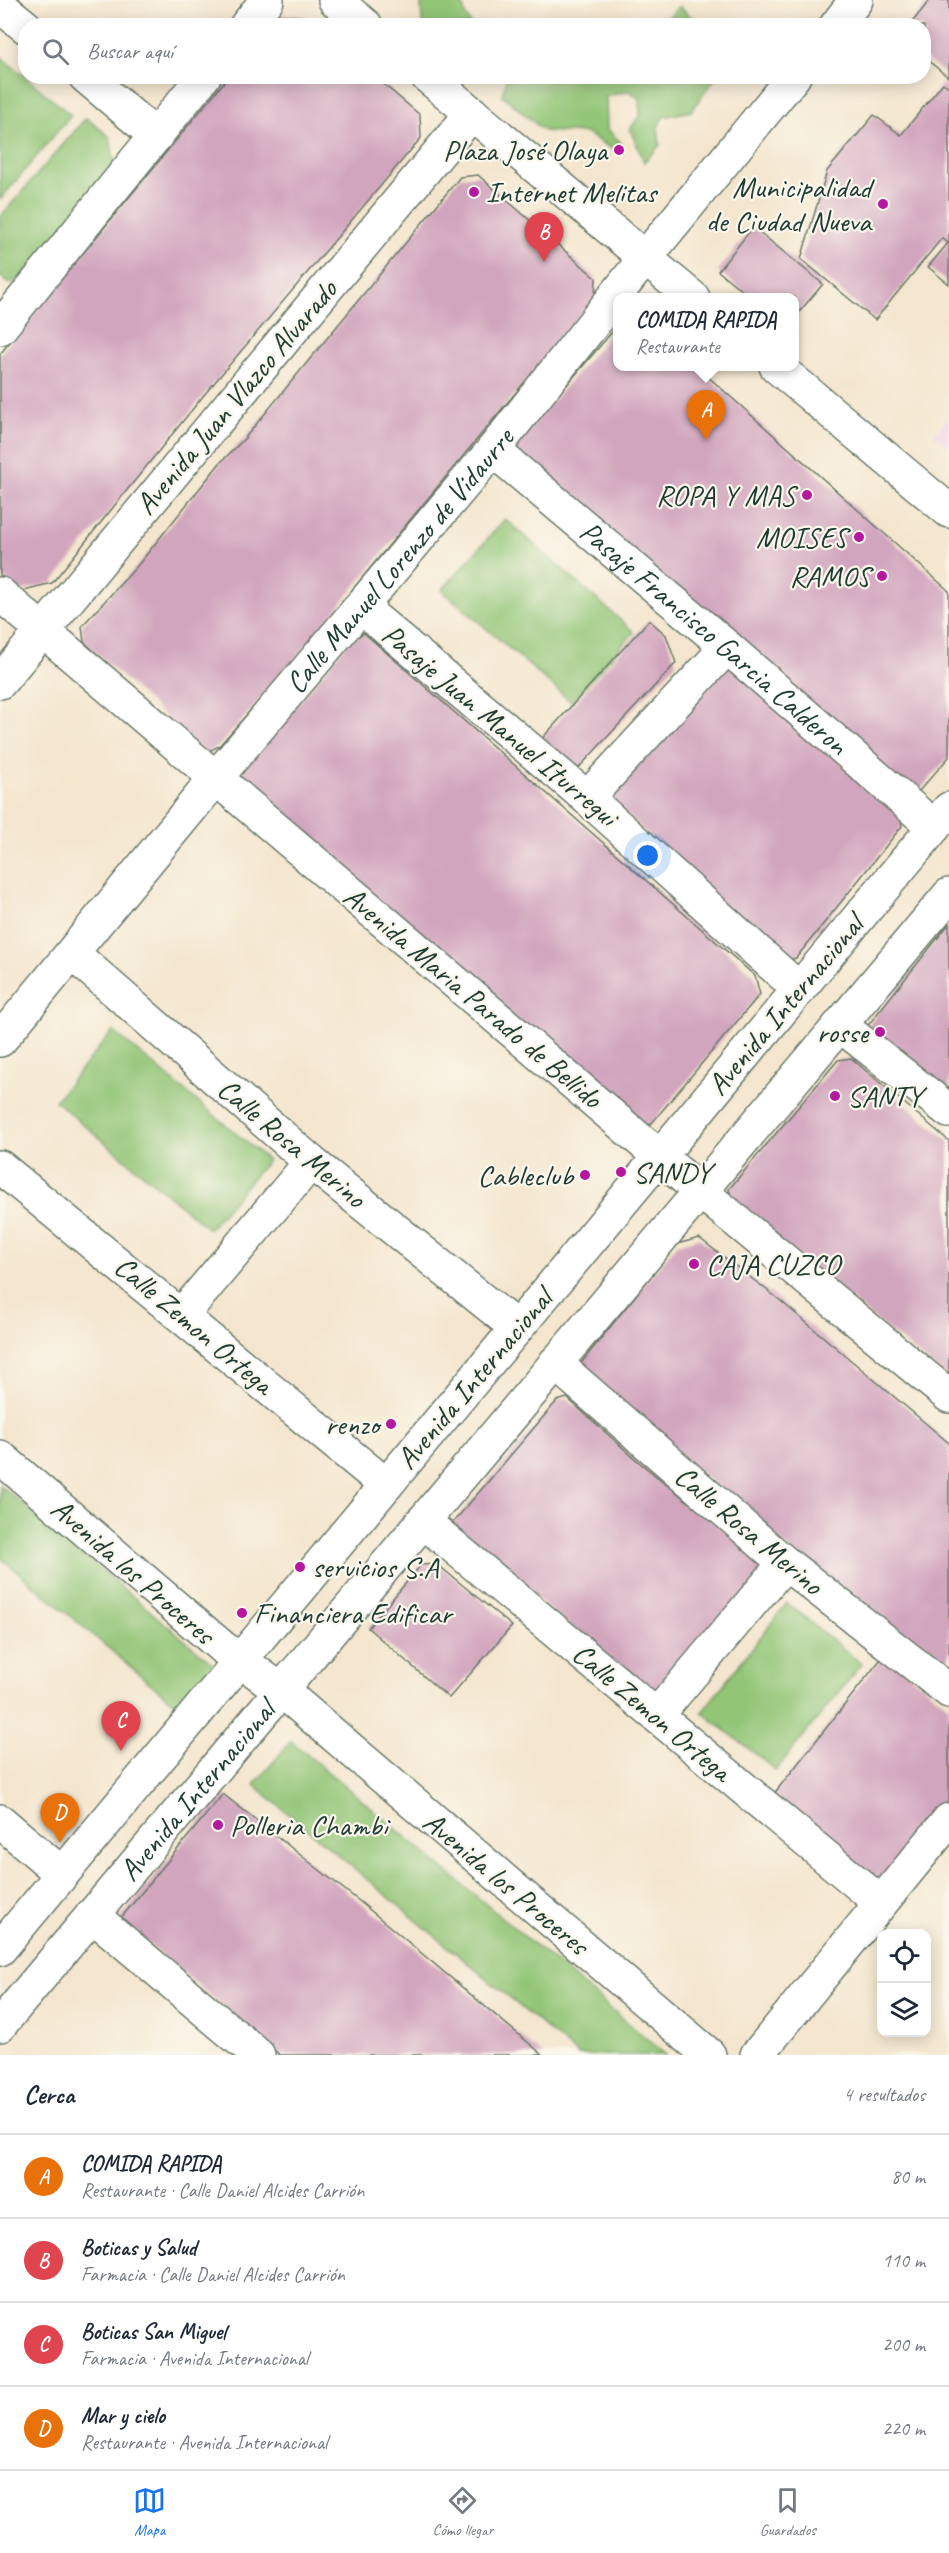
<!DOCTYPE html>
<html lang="es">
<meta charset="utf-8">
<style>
body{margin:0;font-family:Caveat,sans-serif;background:#f6f6f7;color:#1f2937}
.controls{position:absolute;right:18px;bottom:18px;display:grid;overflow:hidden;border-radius:12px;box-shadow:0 3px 15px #0003}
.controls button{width:54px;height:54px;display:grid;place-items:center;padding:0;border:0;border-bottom:2px solid #e0e1e3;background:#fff;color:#1f2937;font:30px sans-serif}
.you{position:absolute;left:648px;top:856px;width:21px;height:21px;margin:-15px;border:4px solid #fff;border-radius:50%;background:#1a73e8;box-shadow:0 0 0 9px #1a73e833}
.badge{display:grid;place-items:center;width:39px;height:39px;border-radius:50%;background:#1a73e8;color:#fff;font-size:20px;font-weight:700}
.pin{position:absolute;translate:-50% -50px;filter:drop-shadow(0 2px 3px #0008)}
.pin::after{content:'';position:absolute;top:32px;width:21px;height:18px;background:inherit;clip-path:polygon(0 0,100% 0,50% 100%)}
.popup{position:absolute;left:613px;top:293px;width:186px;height:78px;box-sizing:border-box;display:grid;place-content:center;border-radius:12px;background:#fff;filter:drop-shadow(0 2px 4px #0005);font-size:20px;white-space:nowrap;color:#747a83}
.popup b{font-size:22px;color:#1f2937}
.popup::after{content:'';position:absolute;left:50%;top:100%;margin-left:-12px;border:12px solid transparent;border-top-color:#fff}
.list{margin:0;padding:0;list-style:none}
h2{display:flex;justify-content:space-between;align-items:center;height:78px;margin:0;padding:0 24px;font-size:26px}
h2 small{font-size:20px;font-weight:400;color:#747a83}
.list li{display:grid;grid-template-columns:39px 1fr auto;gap:18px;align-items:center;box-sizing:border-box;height:84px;padding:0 24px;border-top:2px solid #e0e1e3}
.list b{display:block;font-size:22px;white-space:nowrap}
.list p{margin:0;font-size:20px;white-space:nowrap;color:#747a83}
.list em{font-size:20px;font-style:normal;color:#747a83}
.icon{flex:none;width:33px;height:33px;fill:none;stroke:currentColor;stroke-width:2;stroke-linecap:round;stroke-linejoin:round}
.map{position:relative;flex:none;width:949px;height:2055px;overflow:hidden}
.search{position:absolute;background:#fff;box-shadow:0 3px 15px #0003;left:18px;right:18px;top:18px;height:66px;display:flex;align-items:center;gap:15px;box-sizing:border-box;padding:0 21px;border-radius:24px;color:#747a83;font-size:22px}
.sheet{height:414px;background:#fff}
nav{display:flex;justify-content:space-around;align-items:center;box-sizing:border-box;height:84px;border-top:2px solid #e0e1e3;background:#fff;font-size:16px;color:#747a83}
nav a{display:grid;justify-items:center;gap:3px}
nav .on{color:#1a73e8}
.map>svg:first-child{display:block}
.built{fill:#f0d0e5}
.green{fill:#92c576;stroke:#588155;stroke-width:1.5}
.building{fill:#d1a5bd}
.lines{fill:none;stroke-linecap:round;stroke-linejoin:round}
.minor-casing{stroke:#6a786a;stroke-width:36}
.tertiary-casing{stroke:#6a786a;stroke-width:36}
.secondary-casing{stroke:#6a786a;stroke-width:36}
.minor{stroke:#fff;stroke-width:33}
.tertiary{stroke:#fff;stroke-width:33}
.secondary{stroke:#fff;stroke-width:33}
.poi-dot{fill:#b5179e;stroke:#fbf7ec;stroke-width:2}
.labels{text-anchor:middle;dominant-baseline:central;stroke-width:4.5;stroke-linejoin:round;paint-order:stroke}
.poi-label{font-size:30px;fill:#1f3d34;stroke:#fbf7ec;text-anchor:end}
.street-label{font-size:30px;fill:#1f3d34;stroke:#fbf7ec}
</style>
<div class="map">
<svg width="949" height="2055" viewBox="0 0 949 2055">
<rect width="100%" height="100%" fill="#fbf7ec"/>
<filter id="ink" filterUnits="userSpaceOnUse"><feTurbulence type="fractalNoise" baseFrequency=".0167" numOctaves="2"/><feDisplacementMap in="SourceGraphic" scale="12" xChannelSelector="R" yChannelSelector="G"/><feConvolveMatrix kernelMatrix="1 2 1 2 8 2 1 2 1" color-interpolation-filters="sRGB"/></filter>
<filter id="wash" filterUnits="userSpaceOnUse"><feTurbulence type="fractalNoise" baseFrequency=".008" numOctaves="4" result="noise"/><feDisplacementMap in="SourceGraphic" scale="24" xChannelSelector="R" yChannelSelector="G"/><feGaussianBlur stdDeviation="1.35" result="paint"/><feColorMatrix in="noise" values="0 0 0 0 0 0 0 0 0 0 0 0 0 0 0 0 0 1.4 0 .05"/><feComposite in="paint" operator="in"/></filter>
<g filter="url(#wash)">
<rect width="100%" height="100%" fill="#f4e6ce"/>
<path class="built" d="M949,417v30l-15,-12z"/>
<path class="green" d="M421,0h41l3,15 7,10h-50z
M679,6l21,19h-39z
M0,56l71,59 -71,85z
M585,77v-1l131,1 -25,34 -28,6 -5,10 2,18 -16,17 -14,-33 10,-14 -1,-16 -9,-8 -24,5 1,33 14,14 -9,6 -26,-16 -42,-2 -42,-36 5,-18h31l13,3z
M86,118l24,19 6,35 -96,106 -11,6 -9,-8v-59z
M505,519l129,113 -63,70 -129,-112z
M113,1031l155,129 -59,69 -154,-128z
M0,1485l218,183 -35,43 -183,-154z
M787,1603l75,61 -86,106 -74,-58z
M291,1741l375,314h-88l-324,-270z"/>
<g id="blocks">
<path class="building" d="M930,0h19v78l-25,-21v-31h-15z
M281,15l26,2 9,9h-44z
M229,76h145l46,39 1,23 -217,257 -152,188 -32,8 -20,-16v-221z
M943,83l6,4v197l-21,-17 20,-24 -6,-5 -67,82 -74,-61 26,-88 47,-56 27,20z
M478,175l118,103 -1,19 -321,387 -55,62 -14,7 -121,-111 -2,-16 56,-61 82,-102 24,-24 216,-262z
M753,227l70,57 -28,33v-20h-45l-32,-26z
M618,325v41h78l253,225v166l-38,43 -404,-345z
M649,620l17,15 10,28 -103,111 -35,-31z
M364,633l391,343 5,18 -109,130 -15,2 -403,-343 116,-142z
M730,664l169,149 3,13 -106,132 -16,4 -172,-166z
M949,924v182l-84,-77z
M851,1058l98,83v239l-216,-177 -4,-14 109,-129z
M699,1238l77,59 173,146v244l-371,-320 99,-123z
M567,1398l73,65 123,99 2,11 -108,127 -207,-174 107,-125z
M437,1564l75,62 -63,72 -81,-70 53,-63z
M884,1655l65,51v99l-66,82 -110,-92z
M223,1794l141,111 179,150h-263l-160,-136z"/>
</g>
</g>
<g filter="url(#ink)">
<use href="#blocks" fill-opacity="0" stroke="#6a786a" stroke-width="1.5"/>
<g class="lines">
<g class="minor-casing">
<g id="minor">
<path d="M0,6l26,21"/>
<path d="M246,26l21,-26"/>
<path d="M836,26l20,-26"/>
<path d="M85,76l71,60"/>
<path d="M0,328l204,-252"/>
<path id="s1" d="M493,450l234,197 207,180"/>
<path d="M0,594l700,597 249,205"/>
<path d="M361,607l226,191 212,191"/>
<path d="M0,682l472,-569"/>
<path d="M587,798l140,-151"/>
<path d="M72,953l239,209 206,166"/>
<path d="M840,1025l109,86"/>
<path id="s2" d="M0,1040l215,-261 278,-329 152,-192 149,-182"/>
<path d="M0,1167l386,318"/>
<path d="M182,1315l129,-153"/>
<path d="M555,1363l230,200 164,128"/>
<path d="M423,1521l458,382"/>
<path d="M657,1715l128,-152"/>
<path d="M0,1821l62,53"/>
<path d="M92,1915l166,140"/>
<path d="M757,2055l192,-235"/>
</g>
</g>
<g class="tertiary-casing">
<path id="tertiary" d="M335,0l31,26
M427,76l266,222
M776,366l173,145
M0,1457l222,190 59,43 428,365"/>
</g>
<g class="secondary-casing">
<g id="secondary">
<path d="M0,1949l949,-1140"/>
<path id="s3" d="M0,2025l949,-1130"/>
</g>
</g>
<use href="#minor" class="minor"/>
<use href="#tertiary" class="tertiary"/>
<use href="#secondary" class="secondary"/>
</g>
</g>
<g class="poi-dot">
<circle cx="619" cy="150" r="6"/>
<circle cx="474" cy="192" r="6"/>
<circle cx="883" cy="204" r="6"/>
<circle cx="807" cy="495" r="6"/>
<circle cx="859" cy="537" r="6"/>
<circle cx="882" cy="576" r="6"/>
<circle cx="880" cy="1032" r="6"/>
<circle cx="835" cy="1096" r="6"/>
<circle cx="621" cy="1172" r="6"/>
<circle cx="585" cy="1175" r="6"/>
<circle cx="694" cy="1264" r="6"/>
<circle cx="391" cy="1424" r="6"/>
<circle cx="300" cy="1567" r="6"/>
<circle cx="242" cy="1613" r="6"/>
<circle cx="218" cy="1825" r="6"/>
</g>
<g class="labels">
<g class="poi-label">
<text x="607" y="150">Plaza José Olaya</text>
<text x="871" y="187">Municipalidad<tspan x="871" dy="34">de Ciudad Nueva</tspan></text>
<text x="486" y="192" text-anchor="start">Internet Melitas</text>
<text x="795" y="495">ROPA Y MAS</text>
<text x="847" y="537">MOISES</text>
<text x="870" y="576">RAMOS</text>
<text x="868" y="1032">rosse</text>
<text x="847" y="1096" text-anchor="start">SANTY</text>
<text x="633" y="1172" text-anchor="start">SANDY</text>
<text x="573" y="1175">Cableclub</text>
<text x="706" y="1264" text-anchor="start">CAJA CUZCO</text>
<text x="379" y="1424">renzo</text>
<text x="312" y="1567" text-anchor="start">servicios S.A</text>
<text x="254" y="1613" text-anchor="start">Financiera Edificar</text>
<text x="230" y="1825" text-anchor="start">Polleria Chambi</text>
</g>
<g class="street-label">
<text transform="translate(236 397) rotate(-50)">Avenida Juan Vlazco Alvarado</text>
<text stroke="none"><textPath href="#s2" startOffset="624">Calle Manuel Lorenzo de Vidaurre</textPath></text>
<text stroke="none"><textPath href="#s1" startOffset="290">Pasaje Francisco Garcia Calderon</textPath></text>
<text transform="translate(500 725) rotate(40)">Pasaje Juan Manuel Iturregui</text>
<text transform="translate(473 997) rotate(40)">Avenida Maria Parado de Bellido</text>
<text transform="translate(785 1005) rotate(-50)">Avenida Internacional</text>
<text transform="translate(292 1143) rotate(40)">Calle Rosa Merino</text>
<text transform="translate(194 1325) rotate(40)">Calle Zemon Ortega</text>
<text transform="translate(474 1379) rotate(-50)">Avenida Internacional</text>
<text transform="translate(749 1530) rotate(40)">Calle Rosa Merino</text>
<text transform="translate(133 1571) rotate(41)">Avenida los Proceres</text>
<text transform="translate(652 1712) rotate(40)">Calle Zemon Ortega</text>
<text stroke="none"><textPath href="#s3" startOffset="306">Avenida Internacional</textPath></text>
<text transform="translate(506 1883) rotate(40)">Avenida los Proceres</text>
</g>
</g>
</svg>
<div class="controls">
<button><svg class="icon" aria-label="locate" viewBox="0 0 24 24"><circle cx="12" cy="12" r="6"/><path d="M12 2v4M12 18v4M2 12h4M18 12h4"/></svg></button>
<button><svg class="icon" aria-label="layers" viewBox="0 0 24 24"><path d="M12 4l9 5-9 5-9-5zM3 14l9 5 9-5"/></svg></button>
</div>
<div class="you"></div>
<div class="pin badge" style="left:706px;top:440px;background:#e8710a">A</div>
<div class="popup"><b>COMIDA RAPIDA</b>Restaurante</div>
<div class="pin badge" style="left:544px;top:262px;background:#e0444e">B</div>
<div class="pin badge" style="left:121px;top:1751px;background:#e0444e">C</div>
<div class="pin badge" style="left:60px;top:1843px;background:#e8710a">D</div>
<div class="search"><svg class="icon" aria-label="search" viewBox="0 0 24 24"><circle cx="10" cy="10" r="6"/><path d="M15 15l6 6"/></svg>Buscar aquí</div>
</div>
<section class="sheet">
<h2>Cerca<small>4 resultados</small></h2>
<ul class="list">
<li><span class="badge" style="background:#e8710a">A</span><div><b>COMIDA RAPIDA</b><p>Restaurante · Calle Daniel Alcides Carrión</p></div><em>80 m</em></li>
<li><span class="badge" style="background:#e0444e">B</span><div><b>Boticas y Salud</b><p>Farmacia · Calle Daniel Alcides Carrión</p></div><em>110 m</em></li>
<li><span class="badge" style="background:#e0444e">C</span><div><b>Boticas San Miguel</b><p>Farmacia · Avenida Internacional</p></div><em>200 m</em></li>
<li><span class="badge" style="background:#e8710a">D</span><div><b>Mar y cielo</b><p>Restaurante · Avenida Internacional</p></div><em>220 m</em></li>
</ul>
</section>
<nav>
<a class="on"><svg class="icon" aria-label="map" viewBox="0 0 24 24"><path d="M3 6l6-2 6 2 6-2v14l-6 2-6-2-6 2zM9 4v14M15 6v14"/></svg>Mapa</a>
<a><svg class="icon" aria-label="directions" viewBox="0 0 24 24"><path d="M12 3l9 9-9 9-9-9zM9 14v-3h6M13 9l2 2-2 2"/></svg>Cómo llegar</a>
<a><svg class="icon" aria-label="saved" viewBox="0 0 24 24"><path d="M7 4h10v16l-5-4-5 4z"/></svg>Guardados</a>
</nav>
